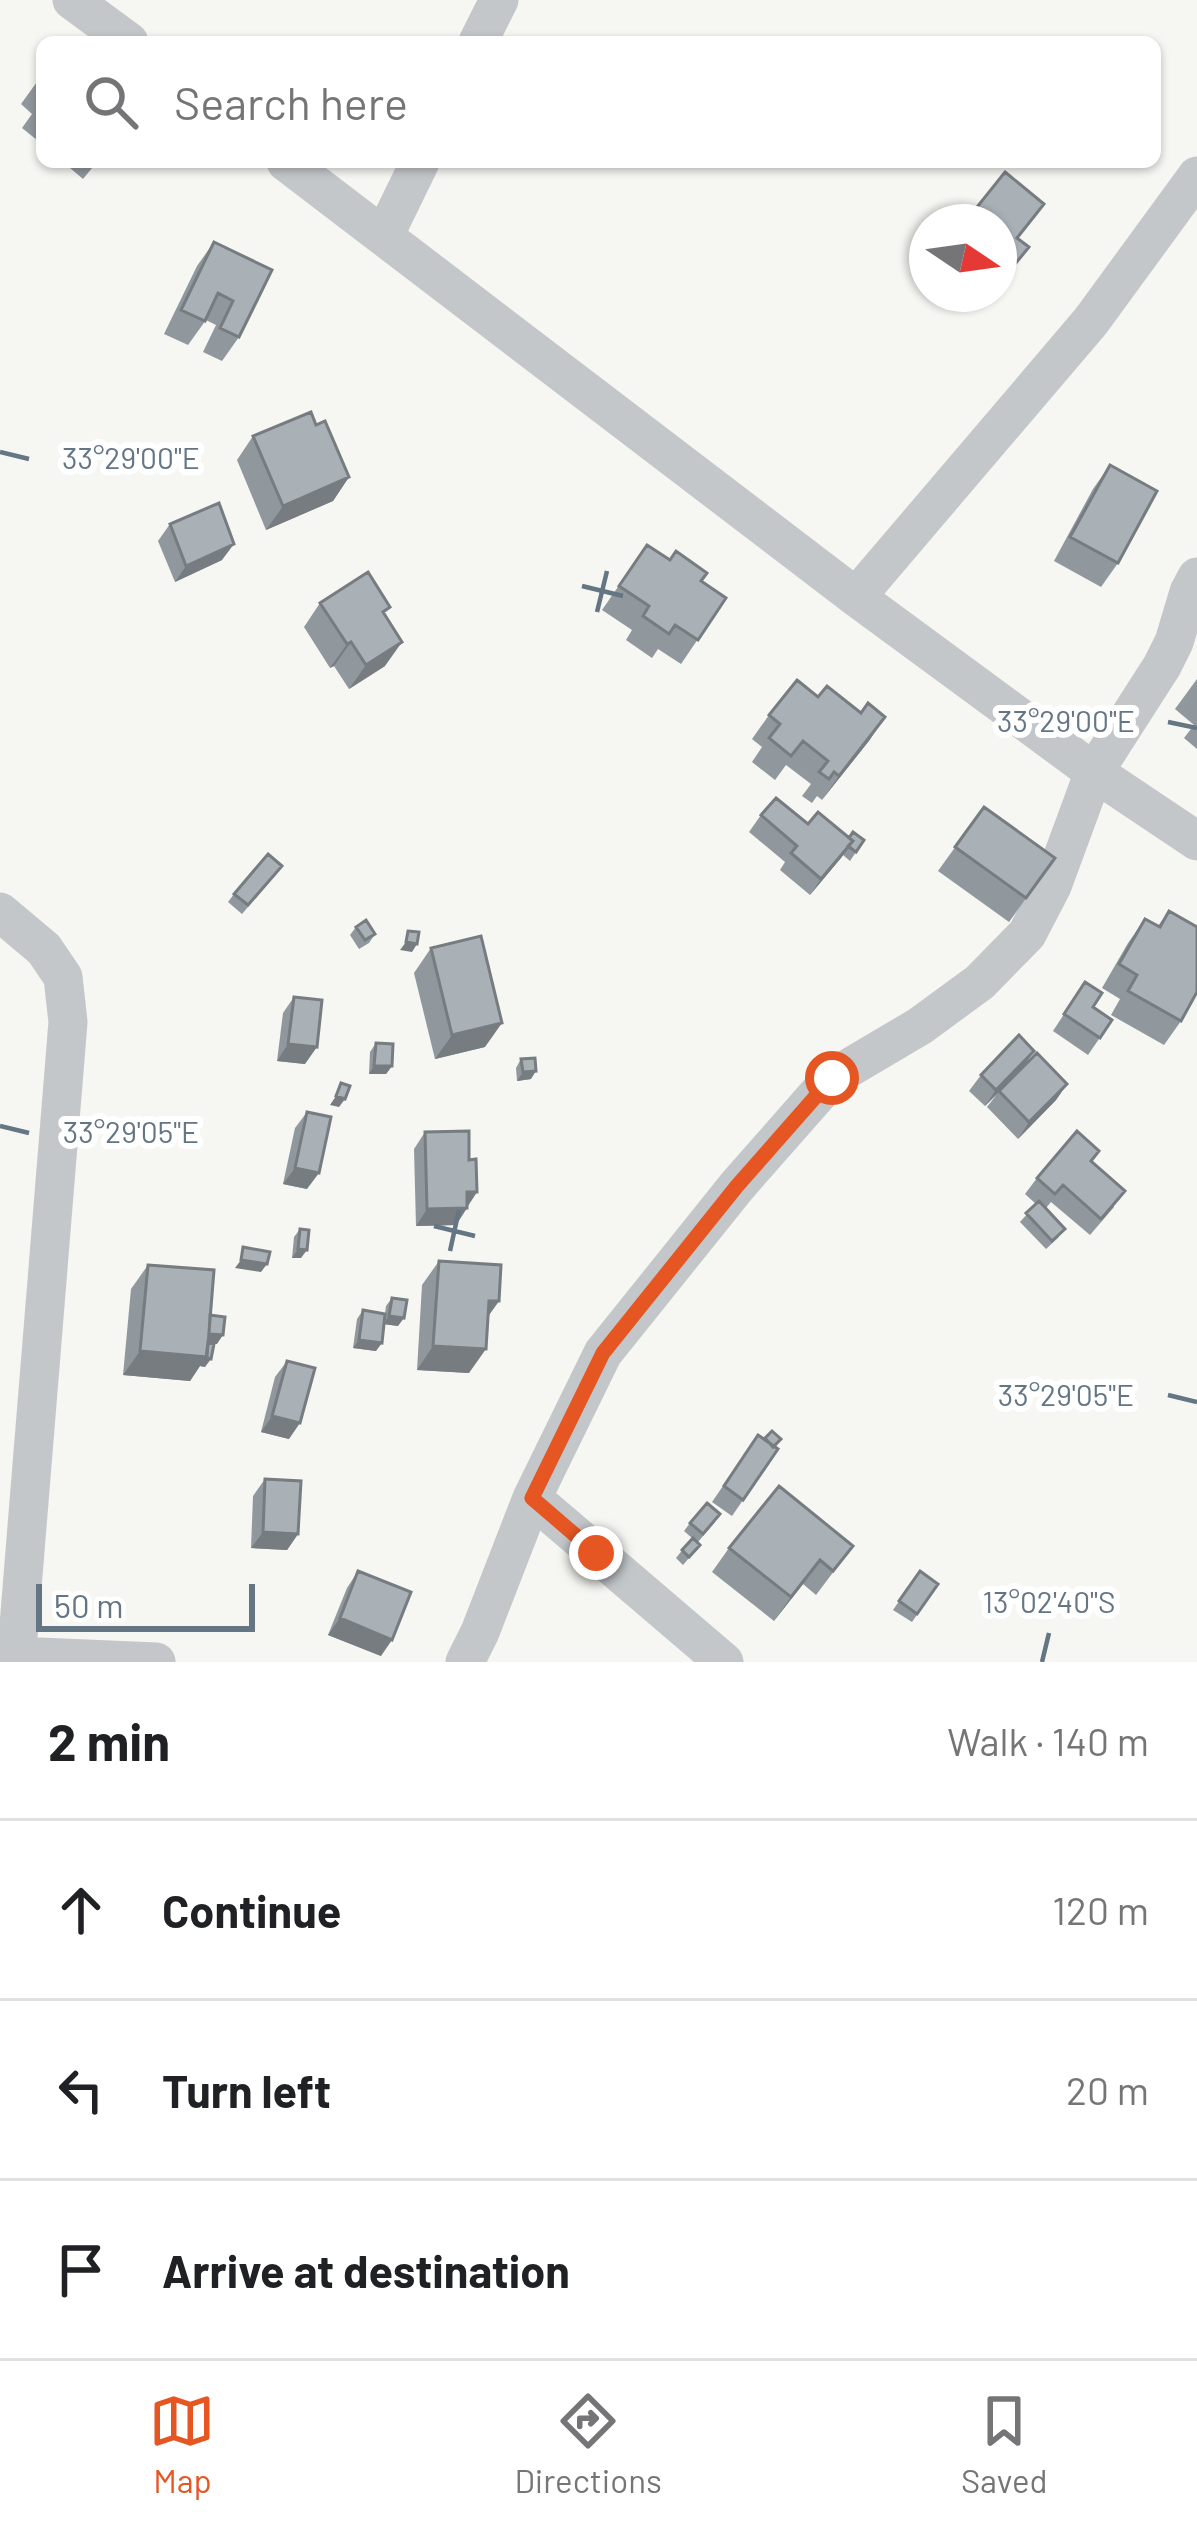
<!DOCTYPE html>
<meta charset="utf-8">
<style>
body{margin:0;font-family:Barlow,sans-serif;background:#f6f6f6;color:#202124}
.compass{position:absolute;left:909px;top:204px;width:108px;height:108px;border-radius:50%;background:#fff;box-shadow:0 3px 9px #0004;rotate:103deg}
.scale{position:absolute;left:36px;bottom:30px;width:219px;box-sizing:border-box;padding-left:12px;border:6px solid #647584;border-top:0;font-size:33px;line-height:42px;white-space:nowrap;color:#647584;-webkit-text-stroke:9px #fff;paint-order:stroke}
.stop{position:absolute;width:36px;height:36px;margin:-27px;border:9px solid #e65623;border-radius:50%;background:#fff}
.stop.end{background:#e65623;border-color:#fff;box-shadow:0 3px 12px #0008}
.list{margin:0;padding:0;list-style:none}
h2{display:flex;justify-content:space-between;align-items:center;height:156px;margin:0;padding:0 48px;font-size:51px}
h2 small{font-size:39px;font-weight:400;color:#757577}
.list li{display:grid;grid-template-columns:78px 1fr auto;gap:36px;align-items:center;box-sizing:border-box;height:180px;padding:0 48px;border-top:3px solid #e0e0e0}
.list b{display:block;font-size:45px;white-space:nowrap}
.list em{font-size:39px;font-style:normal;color:#757577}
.icon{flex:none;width:66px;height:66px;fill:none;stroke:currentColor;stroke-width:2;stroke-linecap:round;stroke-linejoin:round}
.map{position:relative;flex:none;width:1197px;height:1662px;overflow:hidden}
.search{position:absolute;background:#fff;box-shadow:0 3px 9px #0004;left:36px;right:36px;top:36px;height:132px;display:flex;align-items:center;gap:30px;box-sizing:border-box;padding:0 42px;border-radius:18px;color:#757577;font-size:45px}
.sheet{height:696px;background:#fff}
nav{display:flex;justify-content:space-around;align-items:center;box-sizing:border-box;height:168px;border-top:3px solid #e0e0e0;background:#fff;font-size:33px;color:#757577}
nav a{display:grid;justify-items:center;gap:6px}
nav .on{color:#e65623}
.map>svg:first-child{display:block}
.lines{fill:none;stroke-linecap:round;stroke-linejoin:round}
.minor{stroke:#c3c7ca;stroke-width:39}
.wall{fill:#91989d}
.shaded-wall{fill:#767c80}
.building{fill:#a9b1b7;stroke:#767c80;stroke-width:3}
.route{stroke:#e65623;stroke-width:15}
.ticks{fill:none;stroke:#647584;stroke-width:4.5}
.ticks-label{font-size:30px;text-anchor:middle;fill:#647584;stroke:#fff;stroke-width:12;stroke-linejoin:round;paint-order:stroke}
</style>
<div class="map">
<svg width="1197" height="1662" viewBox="0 0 1197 1662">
<rect width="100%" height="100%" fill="#f6f6f2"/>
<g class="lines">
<path class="minor" d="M72,0l57,42
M478,42l21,-42
M286,162l570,435 238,175 103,69
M384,236l36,-74
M856,597l235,-276 106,-145
M0,912l44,37 19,28 5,45 -52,640
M532,1498l192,164
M17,1656l139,6
M465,1662l15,-30 52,-134 71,-145 134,-167 95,-108 88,-52 60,-44 47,-48 25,-48 42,-114 68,-106 12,-24 15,-50 8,-15"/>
</g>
<path class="wall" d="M42,75v69l-20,-16 10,-14 -11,-10z
M63,162h34l-14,17z
M214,242l58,28 -33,67 -17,24 -19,-9 13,-27 -10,-5 -18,25 -24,-11 33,-68z
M949,294h15l-6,7z
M972,294h21l-8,10z
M316,425l33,52 -16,24 -67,29 -29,-70 16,-24z
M1110,465l8,98 -17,24 -47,-26 39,-72z
M170,524l52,36 -47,22 -17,-41z
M647,545l79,53 -45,66 -23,-15 -6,9 -26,-18 6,-10 -30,-20z
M320,603l64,12 1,51 -36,23 -15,-23 -4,2 -26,-41z
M1197,679v70l-13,-11 10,-13 -19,-16z
M818,697l43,16 24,4 -63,83 -5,-4 -5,7 -10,-7 9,-12 -25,-19 -11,15 -23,-18 10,-15 -10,-8 17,-24z
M984,807l71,51 -46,64 -71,-51z
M761,815l47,9 41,14 15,2 -14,21 -7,-6 -33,40 -30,-25 5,-8 -36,-30z
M276,874l-34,40 -14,-12 6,-8z
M1169,911l12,110 -17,24 -53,-30 9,-16 -18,-11 26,-45 17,-24 13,7z
M356,927l19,7 -6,9 -10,6 -9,-14z
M431,948l54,99 -50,12 -21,-86z
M1085,982l8,25 19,13 -24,35 -35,-24z
M294,997l11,67 -28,-3 6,-48z
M376,1043l16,23 -6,8h-17l1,-22z
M1034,1051l-11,16 44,17 -11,16 -38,39 -31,-32 10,-13 -12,12 -16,-15 12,-16z
M521,1059l10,20 -14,2 -1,-13z
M307,1112v77l-24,-5 12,-56z
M425,1132l44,28 8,32 -21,33 -40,1 -2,-77z
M1092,1162l22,45 -24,28 -39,-33 -5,6 13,29 -13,12 -26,-27 16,-18 -11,-10 12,-16z
M300,1229l1,29h-9l2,-21z
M439,1261l60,40 -11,15 -19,57 -52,-3 5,-85z
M148,1265l62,50 7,29 -7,-1 -5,24 -5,-1 -10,15 -67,-6 8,-86z
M392,1298l6,28 -14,-2 -8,27 -23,-3 4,-29 6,-9 22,4 1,-8z
M287,1361l2,78 -28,-7 14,-55z
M758,1435l6,4h17l-6,8 3,2 -46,67 -20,-14z
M265,1479l33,55 -11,16 -36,-2 2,-52z
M715,1522l-17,20 2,3 -17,20 -7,-7 16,-20 -8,-7 6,-8z
M853,1546l-37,49 -13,-11 -29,37 -62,-49 17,-24z
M358,1571l23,85 -53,-21 19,-47z
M920,1571l18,13 -26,38 -19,-12z"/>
<path class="shaded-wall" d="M349,477l-16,24 -67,29 17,-24z
M234,544l-12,16 -47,22 11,-16z
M351,642l-17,24 -4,2 17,-24z
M402,642l-17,24 -36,23 17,-24z
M885,717l-16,24 -47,59 17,-24z
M853,841l-12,17 -31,37 11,-16z
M406,942l11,2 -5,8 -12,-2z
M502,1023l-17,24 -50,12 17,-24z
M288,1044l29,3 -12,17 -28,-3z
M1034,1051l-11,16 -38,39 11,-16z
M374,1066h18l-6,8h-17z
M536,1071l-5,8 -14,2 6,-9z
M1067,1084l-11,16 -38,39 11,-17z
M336,1096l9,3 -6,8 -9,-2z
M295,1168l24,5 -12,16 -24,-5z
M467,1192h10l-11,16z
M467,1208l-11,17 -40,1 11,-17z
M298,1249l9,1 -6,8h-9z
M241,1260l26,4 -6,8 -26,-4z
M489,1301h10l-17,24z
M389,1316l15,2 -6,8 -15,-2z
M204,1333l19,2 -6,9 -19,-3z
M359,1340l23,3 -6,8 -23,-3z
M433,1346l53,3 -17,24 -52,-3z
M140,1351l67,6 4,2 -6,8 -5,-1 -10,15 -67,-6z
M272,1416l28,7 -11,16 -28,-7z
M263,1532l35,2 -11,16 -36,-2z
M820,1560l-17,24 -29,37 17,-24z
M340,1618l52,22 -11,16 -53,-21z"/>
<path class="building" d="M1005,172l39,32 -27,34 12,9 -27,33 -3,-2v-56h-34z
M214,242l58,28 -33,67 -19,-9 13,-27 -15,-8 -13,28 -24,-11z
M311,412l5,13 9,-4 24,56 -66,29 -30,-70z
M1110,465l47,26 -39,72 -48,-26z
M219,503l15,41 -48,22 -16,-42z
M647,545l23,15 6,-9 31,22 -6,8 25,17 -28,42 -23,-15 -6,9 -26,-18 6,-10 -30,-20z
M368,572l22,35 -7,5 19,30 -36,23 -15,-23 -4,2 -27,-41z
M797,680l21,17 9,-11 34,27 7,-10 17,14 -46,59 -5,-4 -5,7 -10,-7 9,-11 -25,-20 -12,15 -22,-18 11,-14 -11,-9z
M776,798l32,26 10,-12 35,29 -32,38 -30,-26 6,-7 -36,-31z
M984,807l71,51 -29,40 -71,-51z
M853,832l11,8 -8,12 -8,-6 5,-5 -4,-3z
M268,854l14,12 -34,39 -14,-11z
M1169,911l28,16v65l-16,29 -53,-30 9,-16 -18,-11 26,-45 15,8z
M366,920l9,14 -10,6 -9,-13z
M408,931l11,1 -2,12 -11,-2z
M481,936l21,87 -50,12 -21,-87z
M1085,982l17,11 -9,14 19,13 -12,18 -36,-24z
M294,997l28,3 -5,47 -29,-3z
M1019,1035l15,16 -38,39 -15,-15z
M376,1043l17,1 -1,22h-18z
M1037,1053l30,31 -38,38 -30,-31z
M535,1058l1,13 -13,1 -2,-13z
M341,1083l9,3 -5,13 -9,-3z
M307,1112l24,5 -12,56 -24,-5z
M469,1131v29l7,-1 1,33h-10v16l-40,1 -2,-77z
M1077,1131l22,20 -8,10 34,30 -24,28 -38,-34 -8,9 -18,-16z
M1039,1201l26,28 -13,12 -26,-28z
M300,1229l9,1 -2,20 -9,-1z
M243,1247l27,5 -3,12 -26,-4z
M439,1261l62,4 -2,36h-10l-3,48 -53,-3z
M148,1265l66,5 -7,87 -67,-6z
M392,1298l15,2 -3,18 -15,-2z
M363,1310l22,4 -3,29 -23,-3z
M210,1315l15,2 -2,18 -14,-1z
M208,1342l6,2 -3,15 -5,-1z
M287,1361l28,7 -15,55 -28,-7z
M772,1431l9,8 -8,8 -8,-9z
M758,1435l20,14 -35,51 -19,-14z
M265,1479l36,2 -3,53 -35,-2z
M779,1486l74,60 -20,25 -13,-11 -29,37 -62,-49z
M707,1503l13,11 -17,20 -13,-11z
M693,1538l7,7 -11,12 -7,-7z
M358,1571l53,21 -19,48 -52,-22z
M920,1571l18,13 -21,30 -18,-13z"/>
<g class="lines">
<path class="route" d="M596,1553l-64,-55 71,-145 134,-167 95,-108"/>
</g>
<path class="ticks" d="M0,452l29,7M582,586l41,10M597,612l10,-41M1168,722l29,6M0,1126l29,7M434,1226l41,10M450,1251l9,-41M1168,1395l29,7M1042,1662l7,-29"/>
<g class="ticks-label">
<text x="131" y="469">33°29'00"E</text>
<text x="1066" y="732">33°29'00"E</text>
<text x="131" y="1143">33°29'05"E</text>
<text x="1066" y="1406">33°29'05"E</text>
<text x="1049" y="1613">13°02'40"S</text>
</g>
</svg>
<svg class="compass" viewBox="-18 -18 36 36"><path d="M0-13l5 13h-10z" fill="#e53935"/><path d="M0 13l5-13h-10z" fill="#757577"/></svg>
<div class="scale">50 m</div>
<div class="stop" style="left:832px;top:1078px"></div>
<div class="stop end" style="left:596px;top:1553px"></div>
<div class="search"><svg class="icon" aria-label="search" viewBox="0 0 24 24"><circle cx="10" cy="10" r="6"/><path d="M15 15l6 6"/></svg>Search here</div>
</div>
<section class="sheet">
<h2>2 min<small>Walk · 140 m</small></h2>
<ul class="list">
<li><svg class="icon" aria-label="ahead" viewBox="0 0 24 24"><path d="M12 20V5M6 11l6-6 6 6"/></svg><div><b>Continue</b></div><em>120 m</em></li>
<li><svg class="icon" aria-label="left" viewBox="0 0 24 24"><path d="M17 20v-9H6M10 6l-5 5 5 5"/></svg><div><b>Turn left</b></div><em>20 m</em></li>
<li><svg class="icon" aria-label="arrive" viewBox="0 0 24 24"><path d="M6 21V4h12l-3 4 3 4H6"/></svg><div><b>Arrive at destination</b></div></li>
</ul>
</section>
<nav>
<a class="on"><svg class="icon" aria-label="map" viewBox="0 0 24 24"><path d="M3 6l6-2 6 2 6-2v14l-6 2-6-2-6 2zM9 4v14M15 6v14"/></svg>Map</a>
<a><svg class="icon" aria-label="directions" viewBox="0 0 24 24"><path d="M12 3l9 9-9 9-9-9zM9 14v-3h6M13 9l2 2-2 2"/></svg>Directions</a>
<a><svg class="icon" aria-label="saved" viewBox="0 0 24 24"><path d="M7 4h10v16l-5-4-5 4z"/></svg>Saved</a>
</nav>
